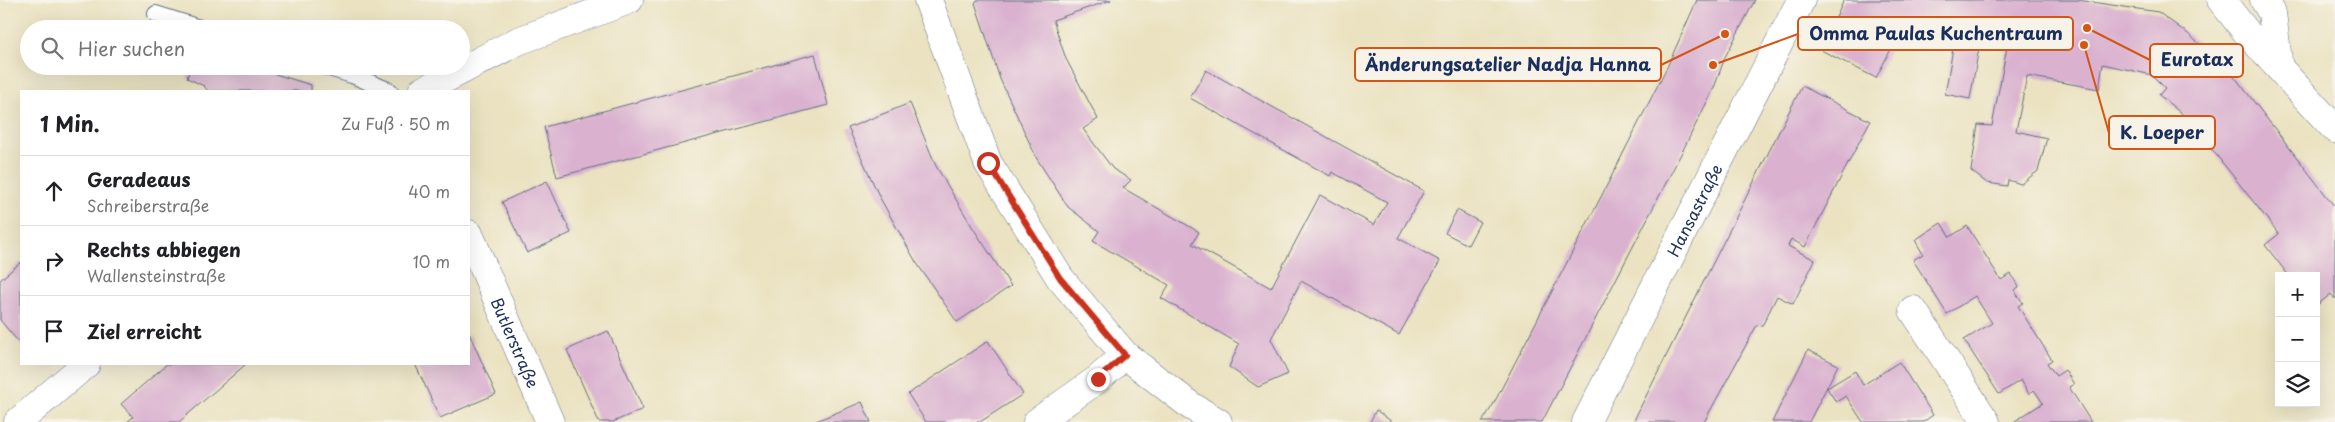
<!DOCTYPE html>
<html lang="de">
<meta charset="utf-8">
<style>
body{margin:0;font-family:"Playpen Sans",sans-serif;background:#f6f6f6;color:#202124}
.controls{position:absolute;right:15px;bottom:15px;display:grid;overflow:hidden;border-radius:0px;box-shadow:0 5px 20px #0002}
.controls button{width:45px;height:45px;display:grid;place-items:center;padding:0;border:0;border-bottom:1px solid #e0e0e0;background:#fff;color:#202124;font:25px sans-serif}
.stop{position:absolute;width:15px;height:15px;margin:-11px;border:4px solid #c8321e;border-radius:50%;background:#fff}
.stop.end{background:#c8321e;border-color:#fff;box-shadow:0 1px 5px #0008}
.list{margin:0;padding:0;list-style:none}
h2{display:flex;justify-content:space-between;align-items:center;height:65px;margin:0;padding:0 20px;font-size:21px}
h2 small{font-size:16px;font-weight:400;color:#757577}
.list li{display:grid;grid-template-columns:32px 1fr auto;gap:15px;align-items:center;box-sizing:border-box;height:70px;padding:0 20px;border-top:1px solid #e0e0e0}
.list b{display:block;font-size:19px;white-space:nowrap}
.list p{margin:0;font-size:16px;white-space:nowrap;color:#757577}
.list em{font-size:16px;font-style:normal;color:#757577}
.icon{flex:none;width:28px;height:28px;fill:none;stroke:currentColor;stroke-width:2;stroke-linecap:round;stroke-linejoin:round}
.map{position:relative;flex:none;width:2335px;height:422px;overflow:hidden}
.search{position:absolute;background:#fff;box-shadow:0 5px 20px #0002;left:20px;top:20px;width:450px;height:55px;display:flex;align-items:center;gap:12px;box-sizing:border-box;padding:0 18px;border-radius:28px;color:#757577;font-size:19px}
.panel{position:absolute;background:#fff;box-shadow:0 5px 20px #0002;left:20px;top:90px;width:450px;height:275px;border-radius:0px}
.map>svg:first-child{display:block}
.building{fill:#dab2d0}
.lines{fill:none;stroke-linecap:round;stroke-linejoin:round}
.lane-casing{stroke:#636e80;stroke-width:18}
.street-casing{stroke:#636e80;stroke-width:29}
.secondary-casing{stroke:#636e80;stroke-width:29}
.lane{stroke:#fff;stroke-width:16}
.street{stroke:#fff;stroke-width:28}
.secondary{stroke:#fff;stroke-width:28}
.route{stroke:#c8321e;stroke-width:6}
.labels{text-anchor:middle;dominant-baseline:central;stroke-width:4;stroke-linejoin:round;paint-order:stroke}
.street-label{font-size:16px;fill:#1b2f5e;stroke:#f7f3e8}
.leader{fill:none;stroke:#d45514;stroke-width:2}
.callout-dot{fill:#d45514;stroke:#f7f3e8;stroke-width:2}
.callout{fill:#f7f3e8;stroke:#d45514;stroke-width:2}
.callout-label{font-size:18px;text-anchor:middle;font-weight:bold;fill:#1b2f5e}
</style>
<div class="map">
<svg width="2335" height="422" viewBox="0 0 2335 422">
<rect width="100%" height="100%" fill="#f7f3e8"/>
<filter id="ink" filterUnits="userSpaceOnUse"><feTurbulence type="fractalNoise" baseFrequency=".02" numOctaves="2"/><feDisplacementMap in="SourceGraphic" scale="10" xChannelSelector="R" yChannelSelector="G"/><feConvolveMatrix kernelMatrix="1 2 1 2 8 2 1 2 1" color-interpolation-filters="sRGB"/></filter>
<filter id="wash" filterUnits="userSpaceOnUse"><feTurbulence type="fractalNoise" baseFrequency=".0096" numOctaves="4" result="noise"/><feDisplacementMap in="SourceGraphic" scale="20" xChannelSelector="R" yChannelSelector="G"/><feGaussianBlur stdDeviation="1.12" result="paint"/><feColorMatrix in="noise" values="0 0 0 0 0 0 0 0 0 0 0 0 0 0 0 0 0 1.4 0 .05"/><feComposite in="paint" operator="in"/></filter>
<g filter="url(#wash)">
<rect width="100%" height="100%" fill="#eae2c0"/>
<g id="blocks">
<path class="building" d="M977,0h134l-58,20 13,39 32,60 -15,10 30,40 18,11 -8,8 76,44 -7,12 79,44 49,-93 54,30 13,-23 -55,-30 -2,4 -140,-78 16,-28 218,121 -26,47 42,23 -41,74 -98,-54 -30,58 17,35 -30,13 -29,-20 10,-23 -78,-46 8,-13 -76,-44 6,-10 -31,-24 -31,-48 -37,-80 -25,-76z
M1697,0h58l-30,57 -11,31 -32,64 -140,270h-60l11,-17 110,-212 65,-128z
M1844,0h234l80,12 29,21 44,39 104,135v92l-4,-5 -15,12v-30h-27l-24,-31 14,-11 -92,-116 -28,-23 6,-7 -13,-13 -49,-11 -4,25 -72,-13 -11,55 31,7 -9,33 -17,13 -13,-4 -1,6 -20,-3 -16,-12 7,-46 14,1 15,-79 -27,-5 -10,57 -25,-5 10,-57 -53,-9 -26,50 -55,-28z
M815,54l13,51 -271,72 -13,-50z
M191,66h58l62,19v6h-103l-4,-5 -17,-8z
M1802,86l68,35 -65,126 -14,-8 -3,7 27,14 -22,44 -16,-8 -15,30 -5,-1 -53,97h-71z
M910,103l26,63 37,62 38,58 -54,36 -41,-60 -36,-64 -32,-70z
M547,181l24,52 -44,20 -25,-51z
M1457,210l23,12 -12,23 -23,-12z
M1941,223l9,14 17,-11 34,54 10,-6 8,13 -5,3 9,13 -5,3 34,54 -5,3 9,13 9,-6 9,14 -5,3 22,35h-75l-1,-1 28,-18 -9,-13 -5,4 -8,-14 -22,14 -35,-54 28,-17 -17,-27 -28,18 -34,-54 10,-6 -8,-14z
M21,262v83l-21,-25v-40z
M608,331l35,78 -30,13h-14l-32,-72z
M469,333l27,61 -56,24 -25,-54h54z
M988,341l35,53 -43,28h-54l-18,-28z
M1808,350l30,15 -29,57h-37z
M1899,362l34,53 -10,7h-60l-17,-26 -10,6 -9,-14 28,-17 8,14z
M167,364h79l-67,58h-52l6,-5 -12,-13z
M862,402l9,20h-57z
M1376,410l16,12h-22z"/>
</g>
</g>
<g filter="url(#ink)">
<use href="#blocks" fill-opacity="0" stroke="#636e80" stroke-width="1"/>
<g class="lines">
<g class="lane-casing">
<path id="lane" d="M156,14l47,15
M323,66l29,9 38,16"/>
</g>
<g class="street-casing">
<g id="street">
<path d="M928,0l60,163 72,115 65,77 66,51 27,16"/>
<path d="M422,91l96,-50 111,-41"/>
<path id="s1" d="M469,234l81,188"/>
<path d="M1913,310l73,112"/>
<path d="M18,422l68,-58"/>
<path d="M1037,422l61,-43 27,-24"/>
<path id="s2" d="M1586,422l215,-422"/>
</g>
</g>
<g class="secondary-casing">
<path id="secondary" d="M2221,0l27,34 87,95
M2264,0l8,13 7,55"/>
</g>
<use href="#lane" class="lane"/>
<use href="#street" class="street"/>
<use href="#secondary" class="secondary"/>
</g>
</g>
<g class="lines" filter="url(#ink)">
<path class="route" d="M988,163l72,115 65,77 -27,24"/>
</g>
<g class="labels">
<g class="street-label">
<text stroke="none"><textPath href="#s2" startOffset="238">Hansastraße</textPath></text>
<text stroke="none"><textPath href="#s1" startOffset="118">Butlerstraße</textPath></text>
</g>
</g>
<path class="leader" d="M1713 65L1798 34M2087 28L2150 60M1725 34L1661 65M2084 45L2109 133"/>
<g class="callout-dot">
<circle cx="1713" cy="65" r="5"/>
<circle cx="2087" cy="28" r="5"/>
<circle cx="1725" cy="34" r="5"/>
<circle cx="2084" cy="45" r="5"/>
</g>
<g class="callout">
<rect x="1798" y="17" width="275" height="33" rx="5"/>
<rect x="2150" y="44" width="93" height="33" rx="5"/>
<rect x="1355" y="48" width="306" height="33" rx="5"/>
<rect x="2109" y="116" width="106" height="33" rx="5"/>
</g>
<g class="callout-label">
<text x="1936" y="40">Omma Paulas Kuchentraum</text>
<text x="2197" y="66">Eurotax</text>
<text x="1508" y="71">Änderungsatelier Nadja Hanna</text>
<text x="2162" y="139">K. Loeper</text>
</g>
</svg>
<div class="controls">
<button>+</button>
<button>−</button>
<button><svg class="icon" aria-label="layers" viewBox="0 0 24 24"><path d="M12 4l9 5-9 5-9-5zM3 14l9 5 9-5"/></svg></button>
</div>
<div class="stop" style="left:988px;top:163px"></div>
<div class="stop end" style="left:1098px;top:379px"></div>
<div class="search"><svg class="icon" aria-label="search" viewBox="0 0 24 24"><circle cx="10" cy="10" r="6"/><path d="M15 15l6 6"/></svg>Hier suchen</div>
<section class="panel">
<h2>1 Min.<small>Zu Fuß · 50 m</small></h2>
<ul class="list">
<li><svg class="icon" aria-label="ahead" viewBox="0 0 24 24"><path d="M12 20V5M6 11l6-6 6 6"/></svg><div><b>Geradeaus</b><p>Schreiberstraße</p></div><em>40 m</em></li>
<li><svg class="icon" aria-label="right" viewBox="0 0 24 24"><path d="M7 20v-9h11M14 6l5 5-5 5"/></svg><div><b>Rechts abbiegen</b><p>Wallensteinstraße</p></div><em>10 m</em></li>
<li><svg class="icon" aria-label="arrive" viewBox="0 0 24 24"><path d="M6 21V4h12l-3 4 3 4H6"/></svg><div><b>Ziel erreicht</b></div></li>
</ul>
</section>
</div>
